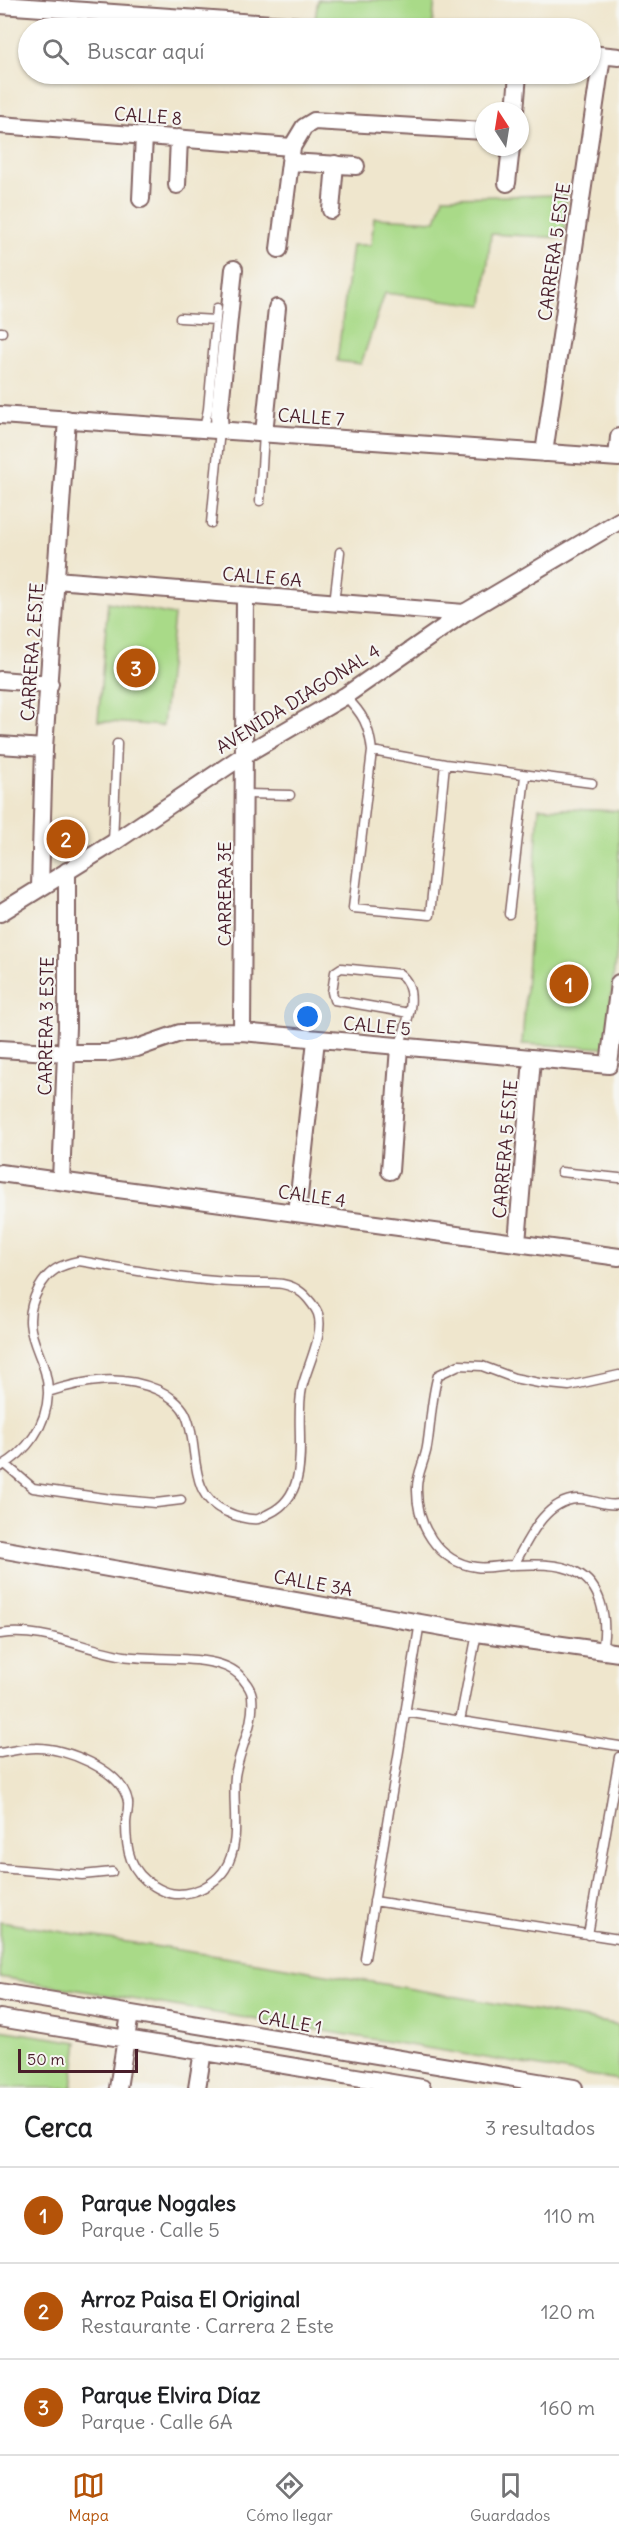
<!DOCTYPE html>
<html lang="es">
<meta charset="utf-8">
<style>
body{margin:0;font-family:Delius,sans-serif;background:#f6f6f6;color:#202124}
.compass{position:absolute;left:475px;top:102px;width:54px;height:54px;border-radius:50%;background:#fff;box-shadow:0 2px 4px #0004;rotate:348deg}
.scale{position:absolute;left:18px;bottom:15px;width:120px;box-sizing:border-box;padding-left:6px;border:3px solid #4a1f2b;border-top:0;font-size:16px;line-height:21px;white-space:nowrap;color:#4a1f2b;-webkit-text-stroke:4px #f6f6f2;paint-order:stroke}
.you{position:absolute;left:308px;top:1017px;width:21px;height:21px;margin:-15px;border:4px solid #fff;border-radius:50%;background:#1a73e8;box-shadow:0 0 0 9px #1a73e833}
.badge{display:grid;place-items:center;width:39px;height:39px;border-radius:50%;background:#b45309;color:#fff;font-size:20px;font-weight:700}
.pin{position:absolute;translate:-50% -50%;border:3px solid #fff;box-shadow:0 2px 6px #0006}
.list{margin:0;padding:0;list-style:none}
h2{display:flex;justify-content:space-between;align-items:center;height:78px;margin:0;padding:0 24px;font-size:26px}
h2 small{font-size:20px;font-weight:400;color:#757577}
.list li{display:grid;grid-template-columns:39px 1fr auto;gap:18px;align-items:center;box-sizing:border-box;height:96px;padding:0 24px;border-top:2px solid #e0e0e0}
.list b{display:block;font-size:22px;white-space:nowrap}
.list p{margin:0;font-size:20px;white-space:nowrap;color:#757577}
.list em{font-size:20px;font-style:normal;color:#757577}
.icon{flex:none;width:33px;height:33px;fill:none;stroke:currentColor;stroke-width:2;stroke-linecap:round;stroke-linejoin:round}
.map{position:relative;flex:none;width:619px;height:2088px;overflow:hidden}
.search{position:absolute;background:#fff;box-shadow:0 2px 4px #0004;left:18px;right:18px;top:18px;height:66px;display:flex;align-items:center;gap:15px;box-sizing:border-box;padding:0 21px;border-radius:33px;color:#757577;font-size:22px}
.sheet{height:366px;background:#fff}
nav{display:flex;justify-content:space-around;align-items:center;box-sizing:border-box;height:84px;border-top:2px solid #e0e0e0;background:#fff;font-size:16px;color:#757577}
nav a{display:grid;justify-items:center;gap:3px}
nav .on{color:#b45309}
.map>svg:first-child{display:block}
.green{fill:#a9da88;stroke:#7a7c5a;stroke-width:1.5}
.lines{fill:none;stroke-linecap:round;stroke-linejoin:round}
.lane-casing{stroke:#846564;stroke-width:11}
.street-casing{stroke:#846564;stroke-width:20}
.lane{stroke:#fff;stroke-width:8}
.street{stroke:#fff;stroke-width:16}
.labels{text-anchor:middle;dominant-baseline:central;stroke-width:4.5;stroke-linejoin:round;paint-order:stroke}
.street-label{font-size:18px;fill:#4a1f2b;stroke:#f6f6f2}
</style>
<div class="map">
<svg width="619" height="2088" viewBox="0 0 619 2088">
<rect width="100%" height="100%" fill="#f6f6f2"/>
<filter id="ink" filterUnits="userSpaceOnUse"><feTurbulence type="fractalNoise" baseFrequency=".0167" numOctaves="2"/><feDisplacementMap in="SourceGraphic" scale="12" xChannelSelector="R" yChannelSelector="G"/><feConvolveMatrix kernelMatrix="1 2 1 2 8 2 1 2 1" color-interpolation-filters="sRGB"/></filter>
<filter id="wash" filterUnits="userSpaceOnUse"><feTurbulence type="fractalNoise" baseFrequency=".008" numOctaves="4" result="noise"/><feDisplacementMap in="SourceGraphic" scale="24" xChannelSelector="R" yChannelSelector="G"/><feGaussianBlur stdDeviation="1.35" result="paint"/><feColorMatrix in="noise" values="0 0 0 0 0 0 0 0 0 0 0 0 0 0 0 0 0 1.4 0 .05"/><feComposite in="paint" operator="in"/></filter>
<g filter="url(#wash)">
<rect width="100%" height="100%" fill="#efe6cd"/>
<path class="green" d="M318,0h117l-3,28h-44l-73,-8z
M566,195l-2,43 -73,-4 -8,71 -98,-12 -24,71 -24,-3 15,-116h19l3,-27 62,3 7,-24z
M108,602l66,13 -11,111 -65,-5z
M539,808l80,3v111l-13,126 -84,-4z
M0,1922l268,42 351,61v55l-619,-103z
M0,2030l78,12 -6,46h-72z"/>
</g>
<g filter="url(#ink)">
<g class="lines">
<g class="lane-casing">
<path id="lane" d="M180,318l36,2
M0,332h2
M204,429l4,-20 9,-101
M260,501l4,-68
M211,523l9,-93
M334,603l6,-51
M345,696c18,18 24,29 27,55l73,13 147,19
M372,751l-19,157 77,7 15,-151
M244,794l46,1
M113,843l4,-99
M509,914l16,-138
M399,1047c7,-22 22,-56 1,-73l-59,-6 -6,4 -3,20 2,8 75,13
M561,1172l58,6
M5,1464l28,24 78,11 45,4 25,-3
M0,1467c27,-15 47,-42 48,-73 1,-41 -34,-60 -9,-106 10,-18 21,-23 40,-27 60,10 115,21 175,22 17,0 34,-2 48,10 5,4 14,15 16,21 7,19 -12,55 -16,74 -9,40 14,103 -32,125 -4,2 -9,5 -12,6 -10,1 -23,-3 -31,-7 -42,-17 -26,-66 -42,-99 -5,-10 -18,-19 -27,-23 -37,-16 -73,-10 -110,2
M514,1565c14,-25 30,-64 63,-66 14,-1 27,8 42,5
M0,1634c42,-7 82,15 124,22 28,5 92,-3 114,18 6,5 14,16 14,23 3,28 -13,52 -17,79 -3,29 7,67 -10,93 -7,11 -21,20 -33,23 -15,4 -25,2 -38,-6 -24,-14 -28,-36 -28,-62 0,-7 3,-15 2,-22 -5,-32 -64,-55 -92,-54 -12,0 -24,3 -36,5
M610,1648l-7,-4c4,-25 -1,-59 -27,-72 -17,-9 -44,-8 -63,-7 -12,0 -25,4 -37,2 -39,-5 -60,-43 -59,-80 0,-13 8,-27 10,-40 4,-24 4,-48 11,-72l21,-10 23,1 32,12 25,5 30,3 50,-11
M405,1712l214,34
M460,1721l17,-88
M0,1868l82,7 30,-3
M374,1901l245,38
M588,1935l31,-178
M365,1958l55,-336"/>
</g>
<g class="street-casing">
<path id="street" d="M0,5l328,23
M590,54l29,3
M515,111l3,-37
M0,125l292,22
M290,162l66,4
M507,183l4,-36
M177,185l2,-47
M141,199l3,-63
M331,210l4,-46
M279,249l13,-102 12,-20 10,-6 170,10
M0,415l619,43
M220,430l-1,-13 15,-148
M264,433l13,-125
M544,453l58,-397
M617,458l2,-21
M56,580l408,33
M0,680l50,4
M0,745l44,3
M40,887l4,-139 23,-329
M0,913l113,-70 131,-88 101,-59 119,-83 155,-92
M242,1032l3,-436
M0,1049l67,4h39l31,-5 43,-15 62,-1 367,33 10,-82
M390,1171l9,-124
M0,1173l619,84
M61,1181l6,-154v-156
M297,1213l19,-173
M517,1243l15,-184
M0,1549l477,84 142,20
M0,1992l574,96
M0,2018l422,70
M118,2088l12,-74
M197,2088l6,-37"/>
</g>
<use href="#lane" class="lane"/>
<use href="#street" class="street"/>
</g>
</g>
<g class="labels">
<g class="street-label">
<text transform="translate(148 116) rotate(4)">CALLE 8</text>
<text transform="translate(554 252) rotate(-82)">CARRERA 5 ESTE</text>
<text transform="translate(311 417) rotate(4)">CALLE 7</text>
<text transform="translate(262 577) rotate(5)">CALLE 6A</text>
<text transform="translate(32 652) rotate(-86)">CARRERA 2 ESTE</text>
<text transform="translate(298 699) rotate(-32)">AVENIDA DIAGONAL 4</text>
<text transform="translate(224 894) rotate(-90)">CARRERA 3E</text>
<text transform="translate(46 1026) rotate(-89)">CARRERA 3 ESTE</text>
<text transform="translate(377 1026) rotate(5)">CALLE 5</text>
<text transform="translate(505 1149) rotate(-85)">CARRERA 5 ESTE</text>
<text transform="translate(312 1196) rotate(8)">CALLE 4</text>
<text transform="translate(313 1583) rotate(10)">CALLE 3A</text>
<text transform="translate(290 2022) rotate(10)">CALLE 1</text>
</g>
</g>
</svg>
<svg class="compass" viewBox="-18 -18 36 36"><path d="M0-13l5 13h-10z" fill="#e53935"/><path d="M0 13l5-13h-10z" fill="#757577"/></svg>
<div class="scale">50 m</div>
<div class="you"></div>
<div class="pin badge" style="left:569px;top:984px">1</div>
<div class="pin badge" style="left:66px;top:839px">2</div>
<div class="pin badge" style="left:136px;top:668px">3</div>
<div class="search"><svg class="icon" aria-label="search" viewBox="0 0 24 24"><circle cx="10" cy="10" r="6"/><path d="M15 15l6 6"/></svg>Buscar aquí</div>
</div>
<section class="sheet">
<h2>Cerca<small>3 resultados</small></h2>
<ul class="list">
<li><span class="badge">1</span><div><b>Parque Nogales</b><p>Parque · Calle 5</p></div><em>110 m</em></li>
<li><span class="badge">2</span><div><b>Arroz Paisa El Original</b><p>Restaurante · Carrera 2 Este</p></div><em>120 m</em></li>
<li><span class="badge">3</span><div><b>Parque Elvira Díaz</b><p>Parque · Calle 6A</p></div><em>160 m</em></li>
</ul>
</section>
<nav>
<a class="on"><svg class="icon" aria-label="map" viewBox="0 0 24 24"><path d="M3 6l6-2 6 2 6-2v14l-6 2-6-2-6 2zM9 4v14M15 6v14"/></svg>Mapa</a>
<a><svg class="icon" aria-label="directions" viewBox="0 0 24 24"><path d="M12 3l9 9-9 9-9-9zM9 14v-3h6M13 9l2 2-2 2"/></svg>Cómo llegar</a>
<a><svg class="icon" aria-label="saved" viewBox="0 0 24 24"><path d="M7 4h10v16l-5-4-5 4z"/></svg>Guardados</a>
</nav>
